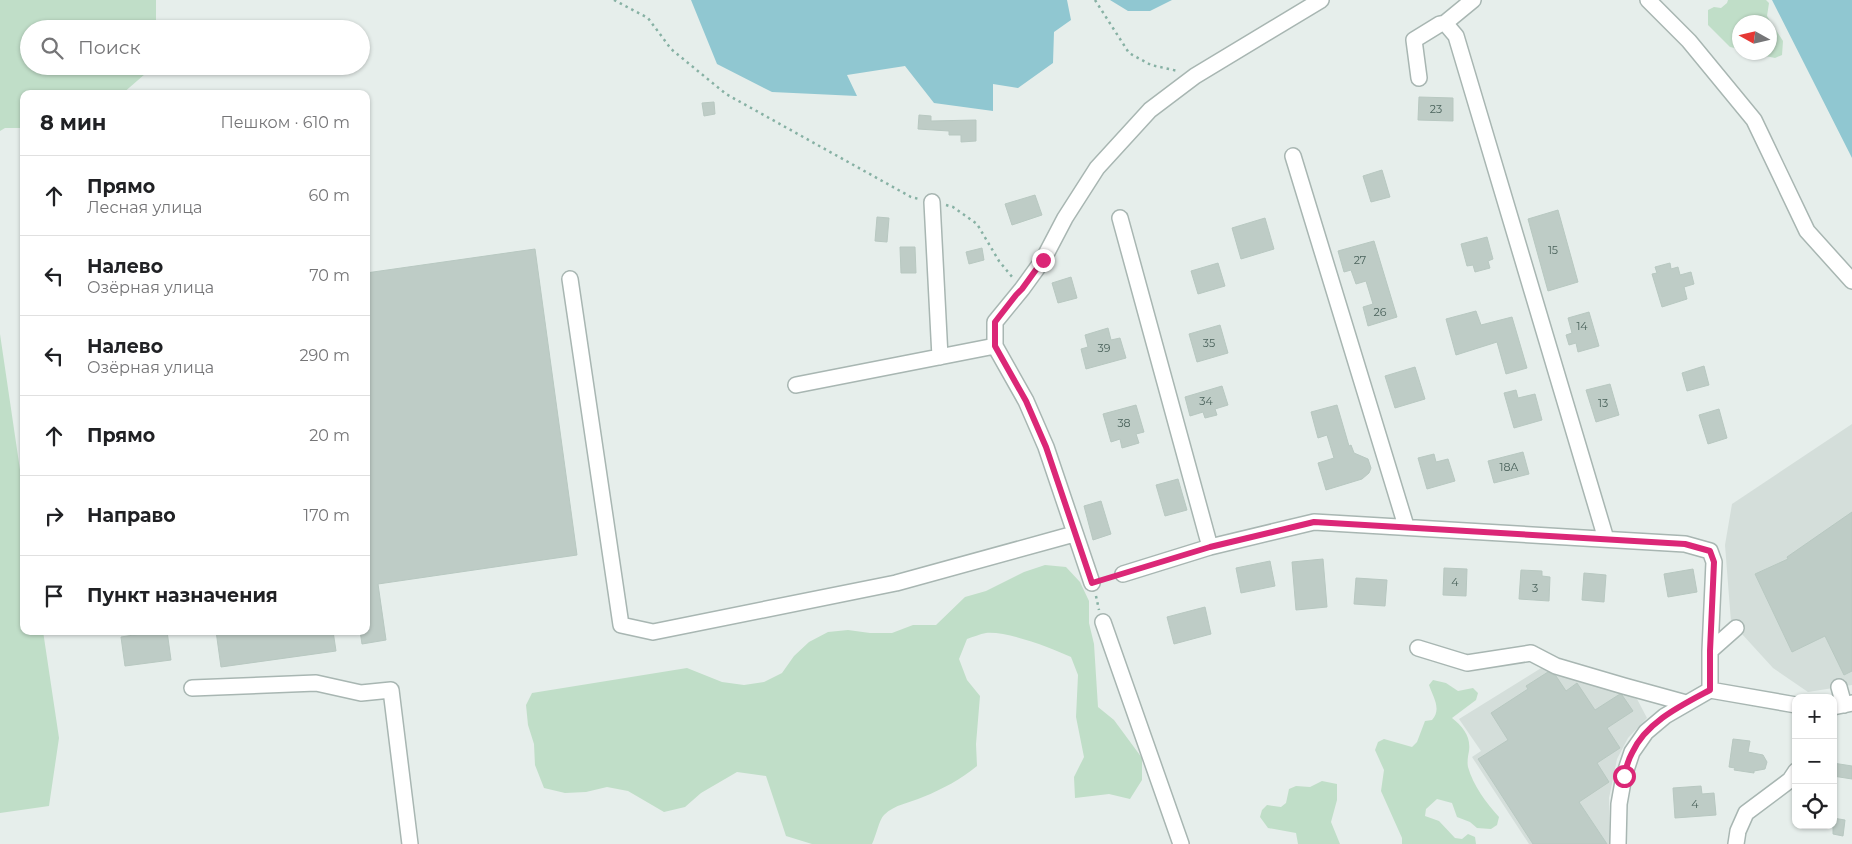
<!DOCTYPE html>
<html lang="ru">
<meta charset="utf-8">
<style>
body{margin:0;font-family:Montserrat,sans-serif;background:#f6f6f6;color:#202124}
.controls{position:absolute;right:15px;bottom:15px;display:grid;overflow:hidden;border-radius:10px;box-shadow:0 1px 4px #0004}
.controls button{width:45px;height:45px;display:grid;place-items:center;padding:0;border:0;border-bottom:1px solid #e0e0e0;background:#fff;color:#202124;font:25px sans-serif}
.compass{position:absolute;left:1732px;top:15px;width:45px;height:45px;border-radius:50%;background:#fff;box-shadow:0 1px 4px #0004;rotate:278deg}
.stop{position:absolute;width:15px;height:15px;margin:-11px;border:4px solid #db2777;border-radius:50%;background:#fff}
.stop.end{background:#db2777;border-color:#fff;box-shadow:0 1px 5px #0008}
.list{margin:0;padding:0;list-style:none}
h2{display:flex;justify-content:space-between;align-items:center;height:65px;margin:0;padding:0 20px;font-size:21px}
h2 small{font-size:16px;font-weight:400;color:#757577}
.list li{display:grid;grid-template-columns:32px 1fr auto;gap:15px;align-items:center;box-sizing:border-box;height:80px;padding:0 20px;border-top:1px solid #e0e0e0}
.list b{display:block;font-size:19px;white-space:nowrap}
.list p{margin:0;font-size:16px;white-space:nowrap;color:#757577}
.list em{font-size:16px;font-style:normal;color:#757577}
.icon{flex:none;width:28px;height:28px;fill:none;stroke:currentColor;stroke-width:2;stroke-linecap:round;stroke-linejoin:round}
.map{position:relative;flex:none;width:1852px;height:844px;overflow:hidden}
.search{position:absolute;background:#fff;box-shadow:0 1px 4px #0004;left:20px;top:20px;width:350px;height:55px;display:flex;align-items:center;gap:12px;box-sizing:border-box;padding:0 18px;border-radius:28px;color:#757577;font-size:19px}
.panel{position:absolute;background:#fff;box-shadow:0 1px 4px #0004;left:20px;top:90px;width:350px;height:545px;border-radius:10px}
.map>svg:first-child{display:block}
.built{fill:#d4deda}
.green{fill:#c0dec8}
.water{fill:#90c7d1}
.building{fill:#beccc6;stroke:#b8c8c1}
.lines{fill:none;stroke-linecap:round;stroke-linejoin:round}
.minor-casing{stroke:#a8b6b2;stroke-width:18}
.path{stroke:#87b1a4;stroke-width:2.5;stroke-dasharray:2.5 4;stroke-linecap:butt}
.minor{stroke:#fff;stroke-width:15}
.route{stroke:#db2777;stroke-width:6}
.labels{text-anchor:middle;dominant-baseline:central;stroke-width:4;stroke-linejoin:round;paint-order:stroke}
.number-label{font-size:11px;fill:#4b635c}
</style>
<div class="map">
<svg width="1852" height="844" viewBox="0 0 1852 844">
<rect width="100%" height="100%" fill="#e6eeeb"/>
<path class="built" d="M1852,424v261l-44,7 -35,-24 -42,-46 -6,-77 7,-41z
M1546,665l91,34 10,19 -19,20 -11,21 -8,39 1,46h-81l-57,-87 9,-6 -22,-32z"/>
<path class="green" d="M0,0h156v29h-127v37h122l-6,8 -23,20h-98v34h-19l-5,3z
M1728,0h38l3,3 -2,13 16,25 -1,14 -7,3 -24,-5 19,-1v-30h-30l-1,27 -9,-2 -22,-22v-15l6,-3 7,1 6,-5z
M0,334l24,163v134h19l16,107 -10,68 -49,7z
M1045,565l21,2 14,15 9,19v22l5,21 4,63 16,13 28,38v22l-12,19 -21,-5 -34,4 -1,-21 10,-20 -8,-40 2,-42 -7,-18c-20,-9 -63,-26 -85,-24 -6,1 -13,4 -19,6l-8,20 8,21 13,16 -4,48 1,22c-16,13 -34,23 -54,31 -13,6 -28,7 -39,18 -5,5 -8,21 -12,29h-60l-26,-8 -20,-60 -29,-4 -36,21 -16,14 -21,5 -36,-21 -21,-4 -21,5 -21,1 -21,-5 -9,-23 -1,-21 -6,-19 -2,-20 6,-12 155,-25 35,14 22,3 20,-3 18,-9 12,-17 15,-14 19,-10 20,-2 22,3h22l21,-8h23l29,-28 21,-6 38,-19z
M1433,680l13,3 12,8 15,-3 5,5 -2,7 -24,18c11,9 19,18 17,33 -1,5 -2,11 -1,16 5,18 18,36 31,50l-2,8 -6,4 -14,-1 -7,-6 -13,-5 -5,-14 -15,-4 -11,10 -1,7 14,5 16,17 7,1 6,-5 7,3 1,7h-74v-6l-21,-47 3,-21 -9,-20 3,-8 6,-3 28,8 5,-5 8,-21 7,-1c10,-11 1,-23 -3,-35z
M1322,781l15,3v16l-6,22 9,22h-42l-2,-11 -28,-5 -8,-11 2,-7 5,-5 14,2 5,-4 3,-14 7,-3 14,1z"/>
<path class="water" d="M691,0h376l4,20 -17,12 -1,31 -35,25 -25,-4v27l-59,-8 -29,-37 -58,9 10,21 -85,-4 -55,-28z
M1110,0h62l-22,11h-22z
M1772,0h80v158z"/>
<path class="building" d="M1419,97l34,1v23l-35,-1z
M714,102l1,12 -11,2 -2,-13z
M919,115l12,1v5l45,-1v21l-15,1v-7h-12v-4l-31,-2z
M1382,170l8,27 -19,5 -8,-26z
M1035,195l7,20 -30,10 -7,-21z
M1558,210l20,72 -30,9 -20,-72z
M877,217l12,1 -2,24 -12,-1z
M1265,218l9,31 -33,10 -9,-31z
M1487,237l6,22 -5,2 2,7 -15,4 -2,-7 -6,1 -6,-22z
M1374,241l23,76 -29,9 -5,-19 10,-3 -7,-23 -10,3 -5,-14 -7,2 -6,-21z
M900,247h15l1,26h-15z
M982,248l2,12 -15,4 -3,-12z
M535,249l42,306 -199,29 8,56 -24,4 -2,-13h6v-358z
M1218,263l7,23 -27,8 -7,-23z
M1670,263l1,6 7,-2 2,8 11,-3 3,12 -10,3 3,12 -25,8 -10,-33 5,-1 -2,-6z
M1071,277l6,21 -19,5 -6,-20z
M1476,311l5,14 31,-8 15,51 -21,6 -9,-32 -41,13 -10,-36z
M1589,312l10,34 -21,6 -2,-9 -7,2 -3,-10 6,-2 -4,-15z
M1220,325l8,28 -31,9 -8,-28z
M1108,328l3,12 9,-2 6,20 -40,11 -5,-20 7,-2 -3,-12z
M1704,366l5,19 -22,6 -5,-18z
M1415,367l10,32 -30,9 -10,-32z
M1610,384l9,31 -23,7 -10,-32z
M1222,386l6,19 -13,4 2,6 -12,3 -2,-6 -13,4 -5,-19z
M1516,390l2,8 17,-4 7,26 -28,8 -10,-35z
M1136,405l8,27 -8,2 3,9 -17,5 -2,-9 -9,3 -8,-28z
M1337,405l12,41 2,-1 3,8 14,6 3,9 -2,5 -7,6 -36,11 -8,-27 16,-5 -7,-23 -9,3 -7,-26z
M1719,409l8,29 -19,6 -9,-29z
M1523,452l6,22 -35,9 -6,-22z
M1434,454l2,8 12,-3 7,22 -28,8 -9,-31z
M1178,479l9,31 -22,6 -9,-31z
M1101,501l10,33 -18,6 -9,-34z
M1852,512v159l-8,4 -19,-39 -33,16 -37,-78 33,-15 -1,-2z
M1323,559l4,48 -31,3 -4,-48z
M1270,561l5,25 -34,7 -5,-25z
M1444,568l23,1 -1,27 -23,-1z
M1693,569l4,23 -29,5 -4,-23z
M1521,570l21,1v5l8,1 -1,24 -30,-2z
M1584,573l22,2 -2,27 -22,-2z
M1356,578l31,2 -2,26 -31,-2z
M1205,607l6,27 -37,10 -7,-27z
M159,631h8l4,29 -46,6 -4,-29z
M216,631h117l3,20 -115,16z
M1548,672l8,4 10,15 11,-8 18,27 25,-16 2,1 11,16 -26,17 13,20 -23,15 12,19 -30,20 28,42h-74l-55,-85 30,-19 -17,-27 37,-24 -2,-3z
M1733,739l17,2 -2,11 15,3 4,7 -2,7 -11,2v2l-20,-3 1,-2 -6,-1z
M1833,763l19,3v13l-19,-3z
M1701,786l1,8 12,-1 2,22 -41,3 -2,-30z
M1833,818l12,2 -2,16 -10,-2z"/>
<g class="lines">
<g class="minor-casing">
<path id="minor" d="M1473,0l-28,23 11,13 150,503
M1648,0l41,41 65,79 53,111 45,50
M1419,78l-5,-38 26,-16 5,-1
M1293,156l113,370
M932,202l8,155
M1120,218l90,329
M570,279l51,346 32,7 243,-49 178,-49
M796,385l199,-39
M1123,574l87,-27 104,-25 371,22 25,7 4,11 -4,89v39
M1092,583l-46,-136 -20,-46 -31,-55v-24l27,-33 21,-29 22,-42 32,-50 53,-58 45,-34 126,-76
M1103,622l78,222
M1418,648l49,15 64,-10 25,13 68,20 62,17
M1710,651l26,-23
M1839,687l5,18
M192,688l124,-5 45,10 30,-3 19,154
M1833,707l19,-4
M1618,844l1,-40 5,-28 8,-24 14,-20 19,-16 45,-26 86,15
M1736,844l2,-13 8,-18 44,-33 6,-9"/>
</g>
<path class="path" d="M614,0l34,18 23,31 55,45 185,103 8,2
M1095,0l34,53 22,12 27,6
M946,205l7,2 24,17 22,37 14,17
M1096,596l3,14"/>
<use href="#minor" class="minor"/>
</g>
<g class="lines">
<path class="route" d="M1043,260l-21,29 -6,6 -21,27v24l31,55 20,46 46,136 118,-36 104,-25 371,22 25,7 4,11 -4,89v39c-28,15 -64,32 -78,63 -4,7 -6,15 -8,23"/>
</g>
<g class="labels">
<g class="number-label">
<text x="1436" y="109">23</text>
<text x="1553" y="250">15</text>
<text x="1360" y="260">27</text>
<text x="1380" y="312">26</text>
<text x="1582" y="326">14</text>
<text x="1209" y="343">35</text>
<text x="1104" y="348">39</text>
<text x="1206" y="401">34</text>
<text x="1603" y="403">13</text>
<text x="1124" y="423">38</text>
<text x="1509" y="467">18А</text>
<text x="1455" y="582">4</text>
<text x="1535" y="588">3</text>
<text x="1695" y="804">4</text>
</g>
</g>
</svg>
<div class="controls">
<button>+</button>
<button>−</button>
<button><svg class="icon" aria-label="locate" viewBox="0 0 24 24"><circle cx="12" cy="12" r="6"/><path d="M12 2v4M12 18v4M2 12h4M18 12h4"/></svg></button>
</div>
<svg class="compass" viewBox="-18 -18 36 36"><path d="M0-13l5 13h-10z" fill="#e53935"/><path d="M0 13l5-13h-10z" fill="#757577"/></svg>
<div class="stop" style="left:1624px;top:776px"></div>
<div class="stop end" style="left:1043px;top:260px"></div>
<div class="search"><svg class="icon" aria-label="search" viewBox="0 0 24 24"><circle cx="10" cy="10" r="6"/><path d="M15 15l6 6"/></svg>Поиск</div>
<section class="panel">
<h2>8 мин<small>Пешком · 610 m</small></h2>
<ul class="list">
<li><svg class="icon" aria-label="ahead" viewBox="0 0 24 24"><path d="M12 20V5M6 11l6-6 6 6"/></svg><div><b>Прямо</b><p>Лесная улица</p></div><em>60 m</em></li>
<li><svg class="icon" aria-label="left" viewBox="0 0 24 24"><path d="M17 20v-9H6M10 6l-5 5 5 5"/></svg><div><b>Налево</b><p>Озёрная улица</p></div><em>70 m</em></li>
<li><svg class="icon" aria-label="left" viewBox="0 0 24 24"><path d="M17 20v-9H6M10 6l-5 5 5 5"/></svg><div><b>Налево</b><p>Озёрная улица</p></div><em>290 m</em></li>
<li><svg class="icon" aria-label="ahead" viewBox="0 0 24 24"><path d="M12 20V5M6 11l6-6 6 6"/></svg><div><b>Прямо</b></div><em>20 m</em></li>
<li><svg class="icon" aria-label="right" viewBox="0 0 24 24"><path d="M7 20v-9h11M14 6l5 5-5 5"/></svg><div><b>Направо</b></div><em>170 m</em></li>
<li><svg class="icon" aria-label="arrive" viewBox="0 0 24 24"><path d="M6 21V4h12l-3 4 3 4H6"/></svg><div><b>Пункт назначения</b></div></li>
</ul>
</section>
</div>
